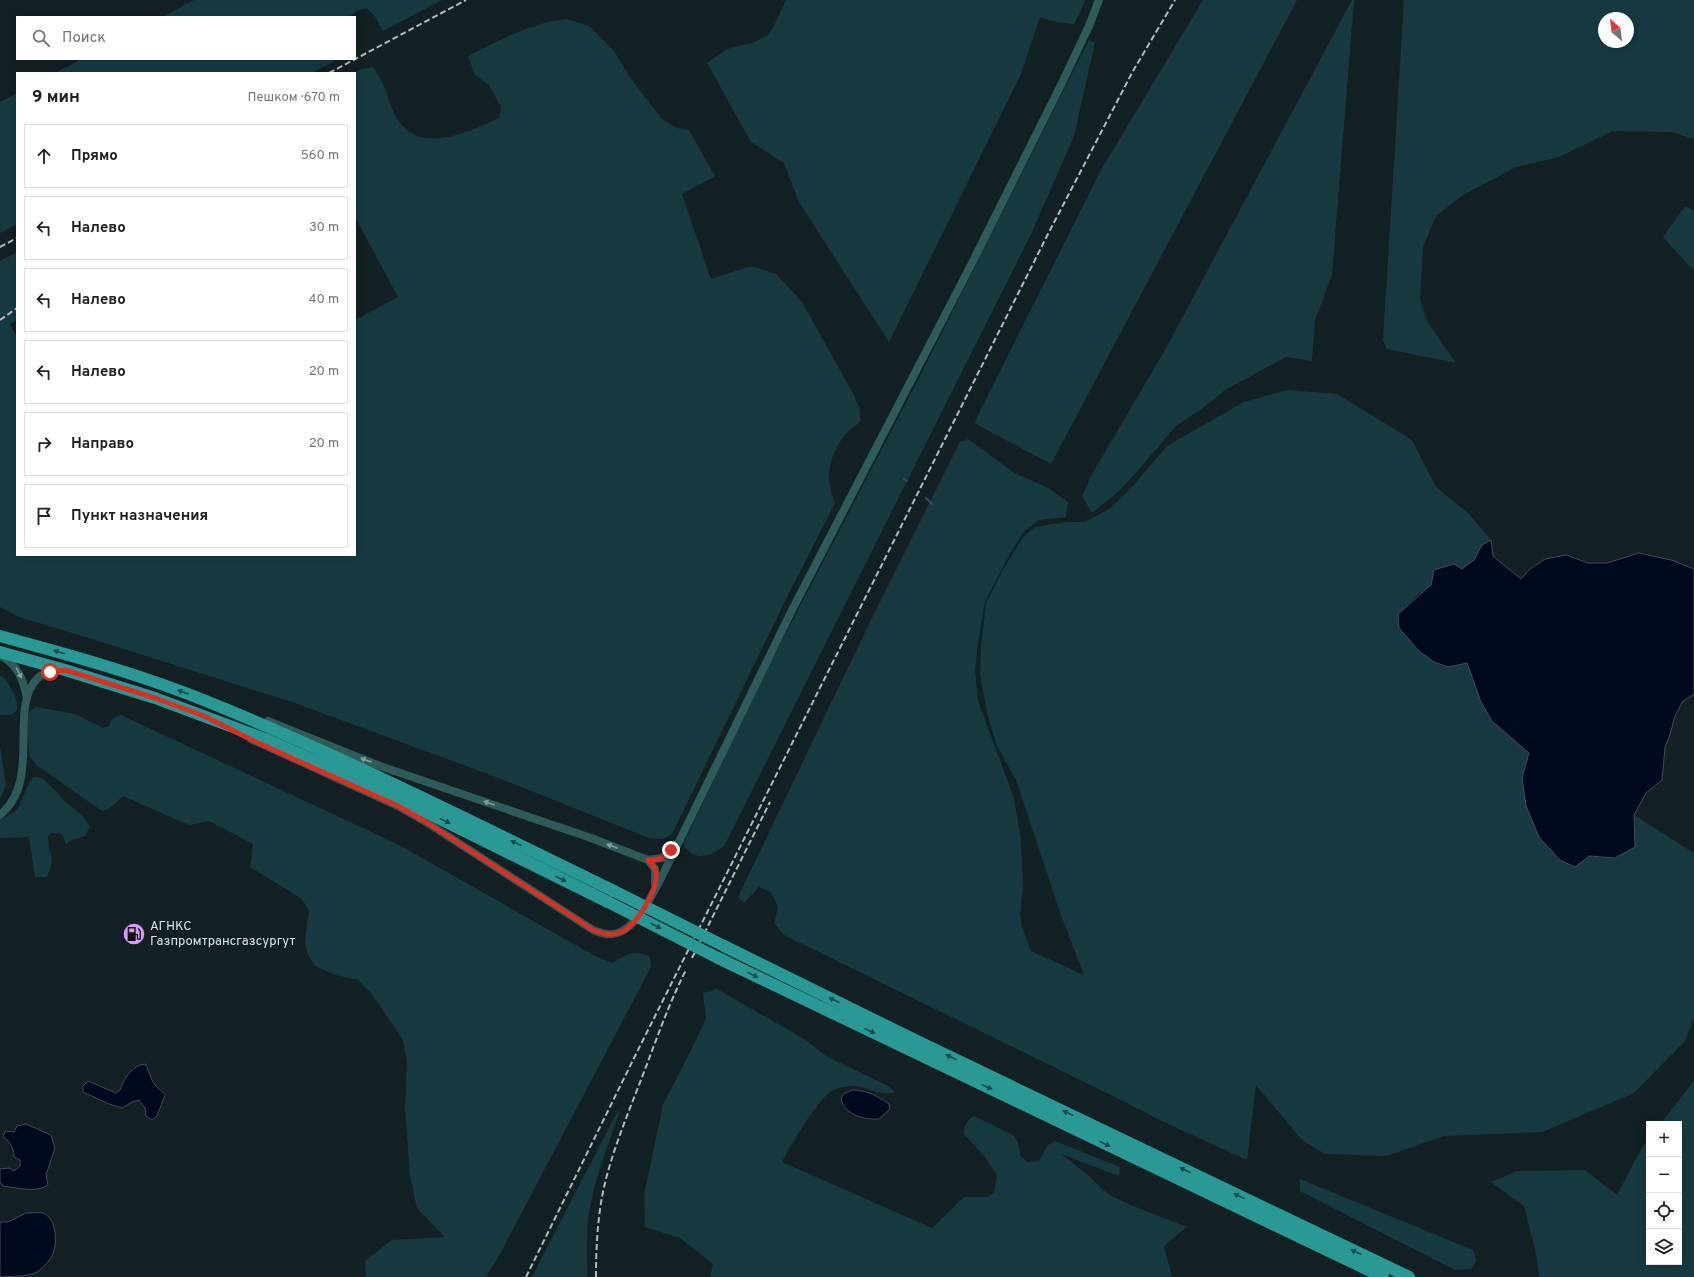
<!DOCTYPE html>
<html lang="ru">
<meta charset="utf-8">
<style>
body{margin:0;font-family:Overpass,sans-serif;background:#f2f2f2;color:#202124}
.controls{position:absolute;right:12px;bottom:12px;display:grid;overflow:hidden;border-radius:0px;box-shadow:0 2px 10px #0003}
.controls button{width:36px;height:36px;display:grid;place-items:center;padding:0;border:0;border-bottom:1px solid #e0e0e0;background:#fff;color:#202124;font:20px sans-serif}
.compass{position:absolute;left:1598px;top:12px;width:36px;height:36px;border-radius:50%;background:#fff;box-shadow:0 2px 10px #0003;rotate:332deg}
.stop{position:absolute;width:12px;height:12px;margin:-9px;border:3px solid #d93025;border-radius:50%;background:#fff}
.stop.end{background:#d93025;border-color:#fff;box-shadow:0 1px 4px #0008}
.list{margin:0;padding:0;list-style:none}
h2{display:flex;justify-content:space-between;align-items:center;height:52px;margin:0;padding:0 16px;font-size:17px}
h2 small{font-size:13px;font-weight:400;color:#757577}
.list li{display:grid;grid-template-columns:26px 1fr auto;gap:12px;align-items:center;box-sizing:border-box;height:64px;margin:0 8px 8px;padding:0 8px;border:1px solid #e0e0e0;border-radius:0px}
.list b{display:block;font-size:15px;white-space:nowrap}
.list em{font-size:13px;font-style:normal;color:#757577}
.icon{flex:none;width:22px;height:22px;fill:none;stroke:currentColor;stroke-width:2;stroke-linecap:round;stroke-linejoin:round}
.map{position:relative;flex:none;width:1694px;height:1277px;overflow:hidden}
.search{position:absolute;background:#fff;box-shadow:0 2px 10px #0003;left:16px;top:16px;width:340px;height:44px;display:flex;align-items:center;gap:10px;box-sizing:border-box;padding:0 14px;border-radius:0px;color:#757577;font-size:15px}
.panel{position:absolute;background:#fff;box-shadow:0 2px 10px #0003;left:16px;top:72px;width:340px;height:484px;border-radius:0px}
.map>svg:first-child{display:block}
.green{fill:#173a41;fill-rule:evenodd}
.water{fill:#00091e;stroke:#424b5a}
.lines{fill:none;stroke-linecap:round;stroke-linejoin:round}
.stream{stroke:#424b5a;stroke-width:2}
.street{stroke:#2e5c5a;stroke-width:8}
.primary{stroke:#2a9995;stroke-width:12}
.rail{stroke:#b0bbbd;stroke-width:2;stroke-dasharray:6 3;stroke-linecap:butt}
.primary-bridge{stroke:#2a9995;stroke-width:12}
.oneway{fill:#1b4b4c}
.oneway2{fill:#84a0a0}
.route{stroke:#d93025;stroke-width:5}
.labels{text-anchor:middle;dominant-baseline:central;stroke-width:3;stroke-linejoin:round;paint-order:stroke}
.poi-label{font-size:13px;fill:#dbe5e7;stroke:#132124;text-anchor:start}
</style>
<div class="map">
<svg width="1694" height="1277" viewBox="0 0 1694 1277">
<rect width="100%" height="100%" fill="#132124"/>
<path class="green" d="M194,0h248l-59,31 -9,-16 -8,-7 -9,3 -8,6h-187z
M786,0h299l-2,6 -9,18 -19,-2 -15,-5 -19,57 -132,268 -90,-140 -15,-39 -33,-21 -44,-79 20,-14 25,-6 15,-7 7,-10z
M1203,0h94l-246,464 -77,-41 127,-253z
M1352,0h2l-22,275 -17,45 -3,41 -26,-4 -61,33 -21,17 -28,19 -35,41 -22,24 -27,22 -10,-17 10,-22 73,-124z
M1404,0h290v139l-22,-7 -59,-1 -54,26 -43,10 -53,28 -27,21 -13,31 -3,52 7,22 29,42 -69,-14 -4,-8zM1604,18h24v24h-24z
M567,19l22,7 25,25 18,29 30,39 15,9 12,2 26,46 -33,18 29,85 40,-13 25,8 26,28 52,93 6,16v11c-7,6 -16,12 -20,20 -13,20 -14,39 -5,61l-51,100 -112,231 -9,5 -14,-1 -153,-61 -201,-74 -206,-65 -70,-21 -19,-10v-346l17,-9v68l-7,4 7,14v217h338v-235l43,-23 -43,-80v-144l6,-4 12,-2c3,5 6,9 8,13 7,14 9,30 19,43 23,31 71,8 99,-5l2,-11 -12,-22 -14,-10 -7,-19c31,-15 64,-34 99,-37z
M1089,40l6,2 -21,94 -42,96 -308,614c-15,11 -28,16 -41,-1l67,-143 170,-326z
M82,59h256l-26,14h-257z
M17,93v131l-17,9v-131z
M1685,206l9,5v60l-31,-34z
M1287,390l50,4 75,46 24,47 34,28 21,25c-13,8 -9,11 -17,20 -17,17 -47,22 -64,42 -5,6 -8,18 -11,26l10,10 39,29 19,-4 62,90 -7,25 67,78 26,2 20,-11 -1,-32 60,38v164l-9,24 -51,52 -92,39 -98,4 -57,20 -62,-2 -22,-13 -47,-56 -9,75 -79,-36 -51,-26 -333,-163 -10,-12 4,-16 -7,-15 -12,-5 -15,16 -6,-6 130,-271 92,-184 8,-3 45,33 37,17 18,13 -2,15 -27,3 -15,11 -13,21 -26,49 -7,42 -3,28 3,30 36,97 7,43 2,44 -3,30 2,12 9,24 53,24 -26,-68 -42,-127 -19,-34 -10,-33 -7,-40 1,-25 5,-45 18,-35 19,-31 12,-10 30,-5h20l26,-14 21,-21 35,-41 77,-44z
M0,675c7,4 9,10 13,17 7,16 7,24 -13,23z
M37,707l38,7 28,14 6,-2 3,-7 9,-4 278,130 198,112 16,6c15,-10 21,-14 37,-6l1,10 -151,287 -14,23h-120l-1,-16 27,-21 53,-3 -28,-29 -7,-32 -5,-68 2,-46 -4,-22 -32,-47 -13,-13 -23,-5 -20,-9 -8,-13 -2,-11 4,-31 -7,-12 -52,-32 3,-23 -44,-23 -20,4 -66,-29 -14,13 -7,2 -67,-47 -5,-8 -1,-7 -2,-30 3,-8z
M0,746l6,39 -6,14z
M34,777l8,1 15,14 6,8 19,15 8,11 -5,10 -13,4 -6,4 -4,-10 -10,-1 -4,3 1,15 3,7 -1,8 -4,11h-12l-6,-40 -29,1v-19c28,-9 18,-24 34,-42z
M717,989l89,51 20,16 64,31 4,5c-15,5 -25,-5 -39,-6 -9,0 -19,1 -26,7 -13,10 -39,53 -47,69l150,66 32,-31h24l6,-5 3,-16 -12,-19 -21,-23c0,-8 3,-14 10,-18l39,19 5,7 2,14 8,6 11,-1 9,-16 7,-4 65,26 -1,9 -58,-22 28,22 13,13 8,6 18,9 59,23 -23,19 8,31h-462l3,-13 -33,-26 -35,-11 -1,-32 19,-90 33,-65 10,-22 -3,-25z
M1694,1081v196h-155l-3,-23 -12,-48 -33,-24 26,-11 68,-1 32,25 26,-49 6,-8v124h30v-138h-19z
M618,1110l1,4c-12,34 -26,69 -31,105 -2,19 -1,39 -1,58h-55z
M1300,1179l173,71c4,9 4,12 -2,19l-16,1 -155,-79z"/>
<path class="water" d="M1491,540l2,16 28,23 9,-10 15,-10 21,-4 22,8h19l32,-10 32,7 23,9v125l-11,7 -8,15 -6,22 -4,9 -3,33 -16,13 -12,22 1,32 -20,11 -26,-2 -14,11 -15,-7 -21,-23 -13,-31 -4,-28 7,-25 -37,-32 -11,-19 -14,-39 -19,4 -14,-5 -16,-12 -19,-22 -1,-14 33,-29 3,-15 20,-6 8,5 12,-9 8,-15z
M145,1064c5,7 5,16 11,22 3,4 6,4 9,9l-8,21 -5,4 -6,-4 -1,-8 -6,-8 -7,2 -10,6 -13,-4 -26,-12v-6l5,-5 28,12 4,-3c4,-11 12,-25 25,-26z
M852,1090c14,0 26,6 37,14l1,5 -11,10c-15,1 -35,-4 -38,-21l3,-4z
M26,1124l25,11 4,13 -9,27 2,10c-11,8 -31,3 -45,1l-3,-4v-13l9,-1 5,3 6,-5v-6l-6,-3c0,-10 -4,-14 -11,-21l3,-5 8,1 3,-6z
M26,1213c5,0 12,-1 16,0 14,3 16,29 11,40 -2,7 -10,15 -16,19 -10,5 -26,4 -37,5v-55h8z"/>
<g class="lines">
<path class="stream" d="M904,479l3,2
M926,498l6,6"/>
<path class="street" d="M0,655c18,10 23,24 27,43
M268,721l112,45 211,72 57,22 14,-2 5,-3 5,-6
M251,739l147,67 28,16 167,108c8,3 16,6 24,3 24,-6 44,-57 55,-77l120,-246 179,-345 89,-178 29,-61 10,-26
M0,815c43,-35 7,-109 38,-137 6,-6 15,-7 22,-8
M648,860l7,9v15"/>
<path class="primary" d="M0,636c70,19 143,39 211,67 137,56 270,123 403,188
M0,652l65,18 90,28 110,41 123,54 220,109
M724,946l197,97 488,234
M718,958l665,319"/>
<path class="rail" d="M329,73l137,-73
M0,247l17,-9
M0,320l17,-12
M692,958l78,-156
M526,1277l111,-225 411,-818 85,-163 42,-71
M596,1277c0,-34 2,-69 11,-102 10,-36 24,-69 37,-103 13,-34 25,-69 42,-102"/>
<path class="primary-bridge" d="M614,891l110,55
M608,902l110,56"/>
</g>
<defs><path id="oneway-solid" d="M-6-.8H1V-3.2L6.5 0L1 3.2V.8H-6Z"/></defs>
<g class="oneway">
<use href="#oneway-solid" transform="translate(59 652) rotate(-163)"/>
<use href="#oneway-solid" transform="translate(183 692) rotate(-160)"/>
<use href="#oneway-solid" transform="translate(445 821) rotate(26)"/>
<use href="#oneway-solid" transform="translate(516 843) rotate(-154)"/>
<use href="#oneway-solid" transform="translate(561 879) rotate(26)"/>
<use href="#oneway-solid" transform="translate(656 926) rotate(27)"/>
<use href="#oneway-solid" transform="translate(753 975) rotate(26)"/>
<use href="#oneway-solid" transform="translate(834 1000) rotate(-154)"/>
<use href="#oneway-solid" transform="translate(870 1031) rotate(26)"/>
<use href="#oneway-solid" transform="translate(951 1057) rotate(-154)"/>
<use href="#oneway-solid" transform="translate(987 1087) rotate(26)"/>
<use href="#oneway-solid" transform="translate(1068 1113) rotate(-154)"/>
<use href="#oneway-solid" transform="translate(1105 1144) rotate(26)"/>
<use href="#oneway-solid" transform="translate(1185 1170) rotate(-154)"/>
<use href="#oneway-solid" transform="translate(1239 1196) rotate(-154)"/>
<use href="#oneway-solid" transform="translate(1356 1252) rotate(-155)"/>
</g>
<g class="oneway2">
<use href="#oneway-solid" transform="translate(19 673) rotate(62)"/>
<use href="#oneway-solid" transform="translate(366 760) rotate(-159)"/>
<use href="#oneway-solid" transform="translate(489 803) rotate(-161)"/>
<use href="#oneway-solid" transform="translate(612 846) rotate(-159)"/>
</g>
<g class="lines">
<path class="route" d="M50,672l15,-2 90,28 49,18 52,26 142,64 28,16 167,108c8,3 16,6 25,3 17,-4 40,-42 38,-60 -1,-6 -4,-9 -8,-13 11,0 17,-2 23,-10"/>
</g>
<defs>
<g id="fuel-disc" transform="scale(1.15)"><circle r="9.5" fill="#d89af8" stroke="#132124"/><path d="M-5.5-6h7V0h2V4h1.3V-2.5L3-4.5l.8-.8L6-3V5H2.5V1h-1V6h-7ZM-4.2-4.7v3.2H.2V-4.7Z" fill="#111"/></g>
</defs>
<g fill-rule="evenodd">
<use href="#fuel-disc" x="134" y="934"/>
</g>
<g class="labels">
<g class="poi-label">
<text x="150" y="927">АГНКС<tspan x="150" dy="15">Газпромтрансгазсургут</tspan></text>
</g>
</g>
</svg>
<div class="controls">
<button>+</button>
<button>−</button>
<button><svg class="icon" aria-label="locate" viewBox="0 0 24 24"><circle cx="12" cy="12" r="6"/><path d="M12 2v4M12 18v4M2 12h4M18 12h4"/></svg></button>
<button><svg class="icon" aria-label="layers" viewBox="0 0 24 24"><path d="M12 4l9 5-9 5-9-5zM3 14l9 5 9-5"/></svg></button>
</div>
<svg class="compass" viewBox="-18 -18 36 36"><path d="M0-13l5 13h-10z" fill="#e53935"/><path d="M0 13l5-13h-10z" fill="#757577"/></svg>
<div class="stop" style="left:50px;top:672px"></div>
<div class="stop end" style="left:671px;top:850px"></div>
<div class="search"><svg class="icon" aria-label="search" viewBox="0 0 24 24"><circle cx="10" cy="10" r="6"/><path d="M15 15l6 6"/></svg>Поиск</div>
<section class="panel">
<h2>9 мин<small>Пешком · 670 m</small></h2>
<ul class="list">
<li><svg class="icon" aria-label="ahead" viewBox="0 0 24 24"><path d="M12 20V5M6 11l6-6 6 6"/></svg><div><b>Прямо</b></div><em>560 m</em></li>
<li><svg class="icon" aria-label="left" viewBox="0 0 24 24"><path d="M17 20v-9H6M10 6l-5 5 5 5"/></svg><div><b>Налево</b></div><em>30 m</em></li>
<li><svg class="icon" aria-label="left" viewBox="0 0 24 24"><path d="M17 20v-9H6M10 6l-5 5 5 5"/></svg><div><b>Налево</b></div><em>40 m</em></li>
<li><svg class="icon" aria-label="left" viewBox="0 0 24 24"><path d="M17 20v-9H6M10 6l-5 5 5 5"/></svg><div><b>Налево</b></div><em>20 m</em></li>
<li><svg class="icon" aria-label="right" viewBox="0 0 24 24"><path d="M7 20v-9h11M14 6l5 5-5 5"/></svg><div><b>Направо</b></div><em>20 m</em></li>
<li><svg class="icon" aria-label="arrive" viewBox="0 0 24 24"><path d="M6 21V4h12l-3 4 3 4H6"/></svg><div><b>Пункт назначения</b></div></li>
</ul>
</section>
</div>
